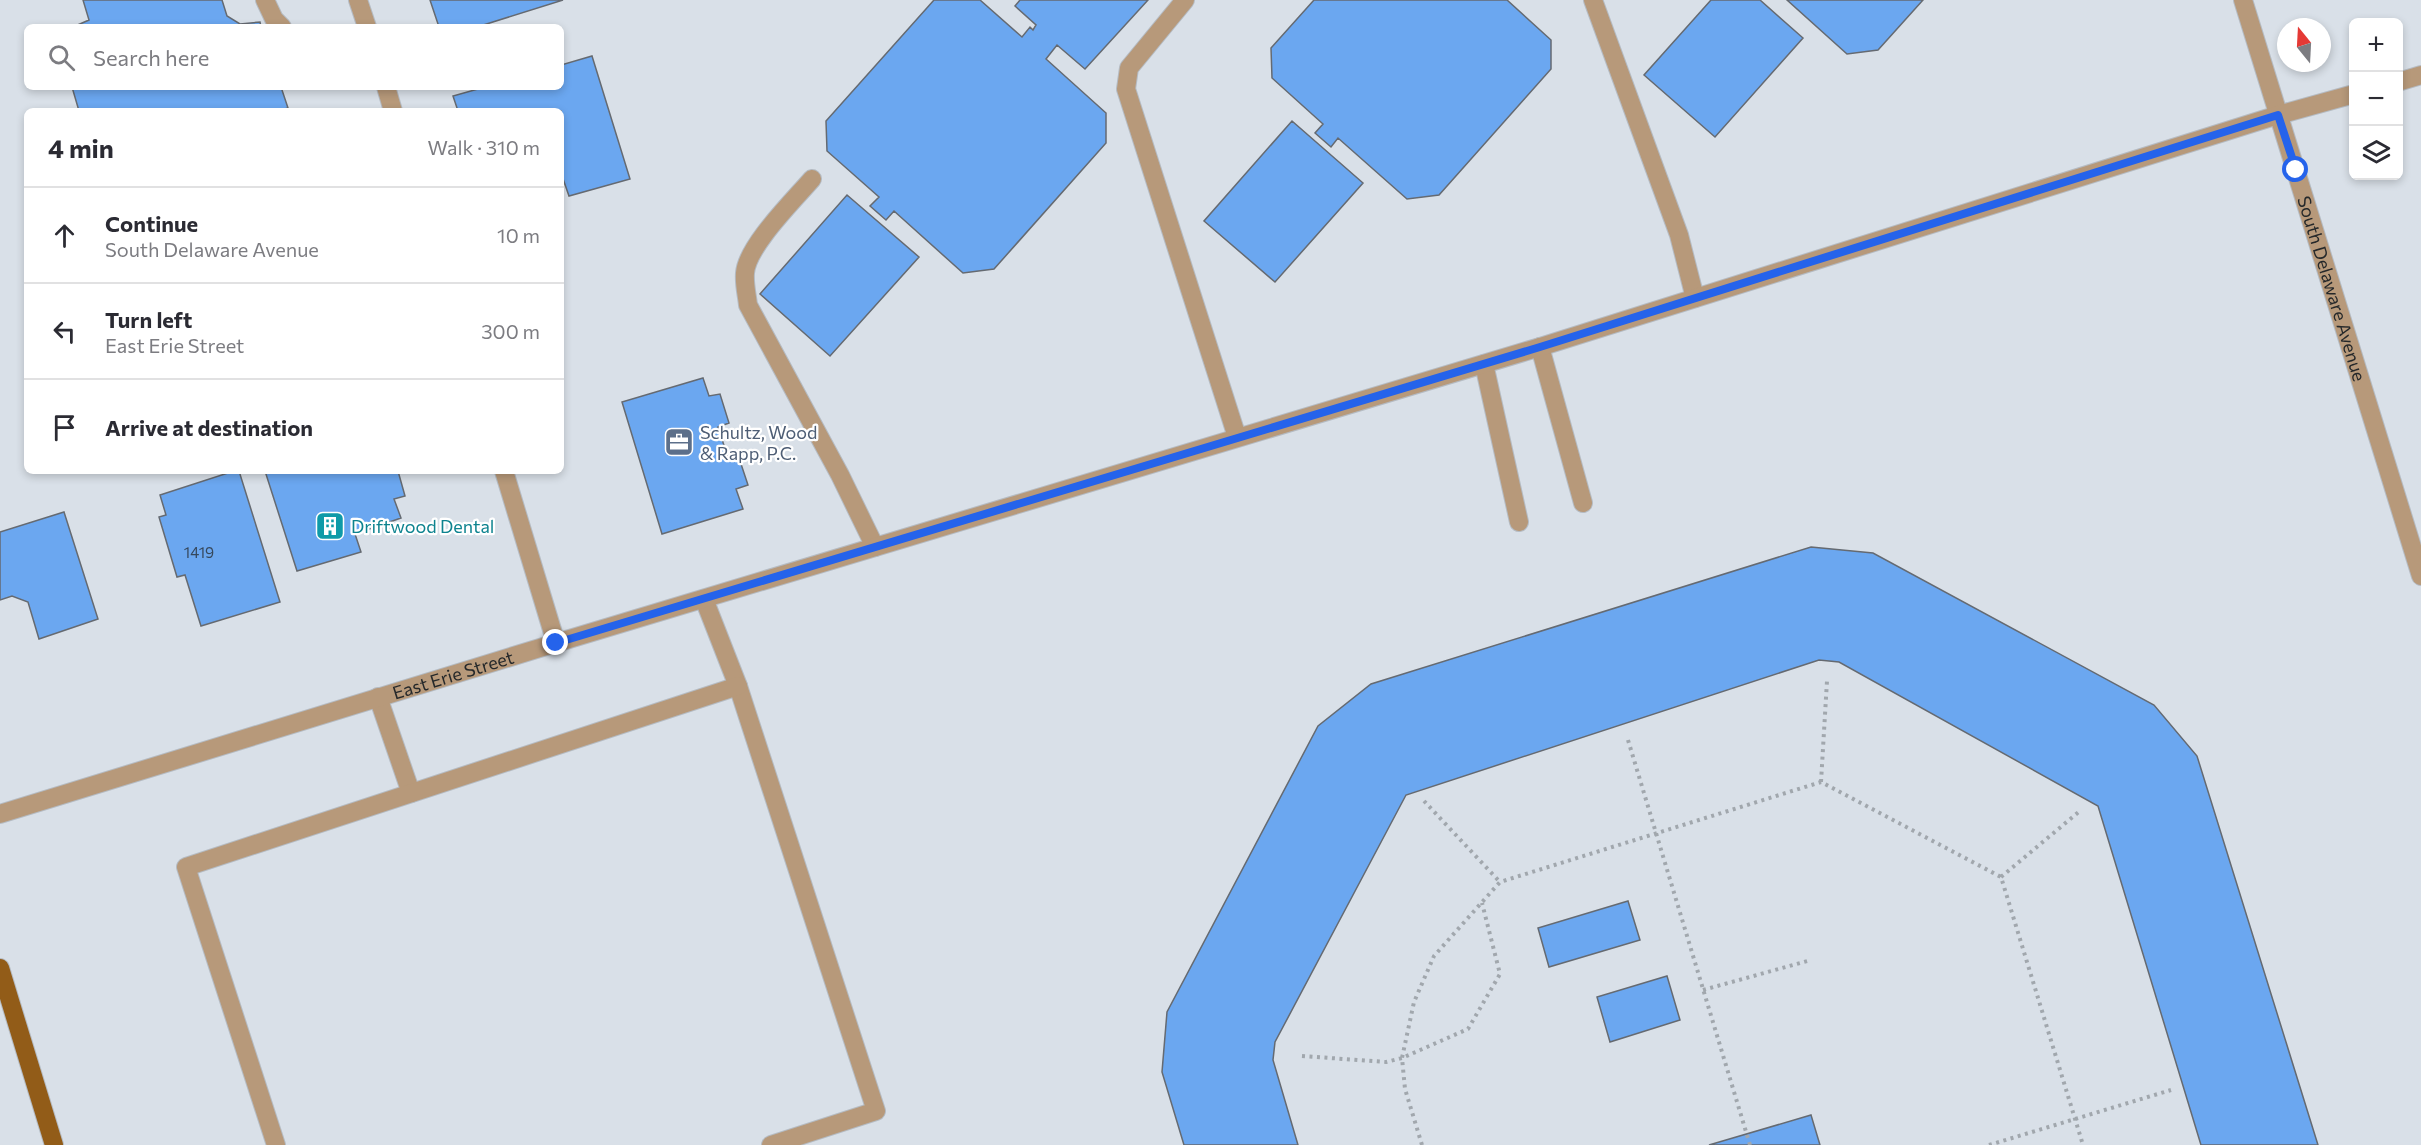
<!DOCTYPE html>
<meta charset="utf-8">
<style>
body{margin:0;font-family:Commissioner,sans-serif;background:#f7f7f7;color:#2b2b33}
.controls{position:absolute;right:18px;top:18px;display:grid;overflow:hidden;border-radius:9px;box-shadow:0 3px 9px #0003}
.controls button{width:54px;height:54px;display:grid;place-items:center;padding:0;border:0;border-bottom:2px solid #e1e1e2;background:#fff;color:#2b2b33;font:30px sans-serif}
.compass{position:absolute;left:2277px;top:18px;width:54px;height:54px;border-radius:50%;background:#fff;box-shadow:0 3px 9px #0003;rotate:342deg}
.stop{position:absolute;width:18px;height:18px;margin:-14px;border:4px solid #2563eb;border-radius:50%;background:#fff}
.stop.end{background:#2563eb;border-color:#fff;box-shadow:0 2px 6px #0008}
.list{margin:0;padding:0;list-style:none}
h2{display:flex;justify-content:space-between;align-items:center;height:78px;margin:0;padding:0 24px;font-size:26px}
h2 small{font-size:20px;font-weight:400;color:#7c7c81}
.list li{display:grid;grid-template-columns:39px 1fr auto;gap:18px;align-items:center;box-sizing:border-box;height:96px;padding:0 24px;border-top:2px solid #e1e1e2}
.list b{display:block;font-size:22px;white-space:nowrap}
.list p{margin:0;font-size:20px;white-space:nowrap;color:#7c7c81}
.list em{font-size:20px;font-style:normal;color:#7c7c81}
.icon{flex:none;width:33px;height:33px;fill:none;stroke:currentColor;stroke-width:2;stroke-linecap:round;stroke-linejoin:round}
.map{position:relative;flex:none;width:2421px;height:1145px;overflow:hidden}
.search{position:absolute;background:#fff;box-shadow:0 3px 9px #0003;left:24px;top:24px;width:540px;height:66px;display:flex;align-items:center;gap:15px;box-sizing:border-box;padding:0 21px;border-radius:9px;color:#7c7c81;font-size:22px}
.panel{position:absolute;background:#fff;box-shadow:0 3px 9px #0003;left:24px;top:108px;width:540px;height:366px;border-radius:9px}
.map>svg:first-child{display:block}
.building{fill:#6ba7f0;stroke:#656a71;stroke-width:1.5}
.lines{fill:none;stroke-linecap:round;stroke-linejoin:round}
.minor-casing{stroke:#b5bbc2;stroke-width:20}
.major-casing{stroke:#b5bbc2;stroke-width:20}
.path{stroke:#a1a7ad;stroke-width:4;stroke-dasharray:3 4.5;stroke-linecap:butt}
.minor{stroke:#b7997a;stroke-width:18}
.major{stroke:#925c18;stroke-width:18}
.route{stroke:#2563eb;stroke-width:8}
.labels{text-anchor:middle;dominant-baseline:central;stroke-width:4.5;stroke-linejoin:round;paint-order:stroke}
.number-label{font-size:15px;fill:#36485c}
.street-label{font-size:18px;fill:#25282a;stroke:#fff}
.service-label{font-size:18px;fill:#4e5e75;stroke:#fff;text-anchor:start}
.culture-label{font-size:18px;fill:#0d838f;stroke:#fff;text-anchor:start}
</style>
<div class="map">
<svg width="2421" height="1145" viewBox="0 0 2421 1145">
<rect width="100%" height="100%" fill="#d9e0e8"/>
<path class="building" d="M83,0h139l5,16 13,8 20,-2 1,5h-188l16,-7z
M430,0h133l-86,27h-38z
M934,0h46l42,37 8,-10 3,3 3,-5 -21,-19 5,-6h128l-63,69 -28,-24 -11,14 60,54v30l-112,126 -31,4 -69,-62 -8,9 -16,-14 9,-9 -52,-46 -1,-30z
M1314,0h193l44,40v29l-112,126 -32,4 -69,-61 -7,9 -16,-14 8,-9 -51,-46 -1,-30z
M1711,0h49l43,38 -88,99 -71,-62z
M1787,0h136l-45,50 -31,4z
M592,56l38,123 -61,17 -8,-23v-62h-103l-5,-15 32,-9h76v-22z
M72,87h209l7,21 -10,3h-199z
M1292,121l71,62 -88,99 -71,-61z
M847,195l72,62 -89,99 -70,-62z
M703,378l6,18 11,-2 9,29 -11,4 11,34 10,-3 9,27 -12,4 7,20 -81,25 -40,-132z
M234,471h5l41,131 -79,24 -16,-51 -8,2 -18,-60 7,-2 -6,-20z
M265,471h133l7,25 -11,3 7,19 -46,16 6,18 -64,19z
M64,512l34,107 -59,20 -11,-37 -16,-6 -12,4v-68z
M1811,547l62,6 281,152 43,51 121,389h-117l-103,-339 -259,-144 -20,-2 -413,135 -131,247 -2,18 25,85h-114l-22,-73 5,-60 151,-286 53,-42z
M1628,901l12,39 -91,27 -11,-39z
M1667,976l13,44 -70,22 -13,-45z
M1811,1115l9,30h-111z"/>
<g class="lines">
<g class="minor-casing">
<g id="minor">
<path d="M265,0l9,19 8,8"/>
<path d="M358,0l9,27"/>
<path d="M1185,0l-56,68 -3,21 111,348"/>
<path d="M1593,0l86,235 16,63"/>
<path id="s1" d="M2243,0l178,576"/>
<path d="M2398,82l23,-7"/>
<path d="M386,87l7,24"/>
<path d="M812,179c-18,21 -65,67 -67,94 -1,11 2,22 3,32l92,170 35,72"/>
<path d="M1540,347l43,156"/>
<path d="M1484,364l35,158"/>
<path d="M504,471l52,172"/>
<path d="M704,599l34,87 138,425 -105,34"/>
<path d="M378,697l33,96"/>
<path id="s2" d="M0,814l556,-171 984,-296 738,-232 76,-21"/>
<path d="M276,1145l-90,-278 552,-181"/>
</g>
</g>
<g class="major-casing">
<path id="major" d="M0,968l54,177"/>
</g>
<path class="path" d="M1628,740l122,405
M1821,782l6,-101
M1424,801l76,81
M2001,877l80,-67
M1703,990l108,-30
M1302,1056l84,6 16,-4 66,-29 32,-55 -18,-71
M1422,1145l-17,-56 -3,-31 12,-56 20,-46 66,-74 321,-100 180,95 82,268
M1989,1145l182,-55"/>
<use href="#minor" class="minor"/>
<use href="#major" class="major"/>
</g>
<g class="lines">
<path class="route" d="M556,643l984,-296 738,-232 18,55"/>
</g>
<defs>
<g id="office-square" transform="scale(1.5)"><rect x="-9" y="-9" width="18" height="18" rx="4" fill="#5c6f8a" stroke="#fff"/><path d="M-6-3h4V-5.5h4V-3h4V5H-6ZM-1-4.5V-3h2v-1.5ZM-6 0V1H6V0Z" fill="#fff"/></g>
<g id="building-square" transform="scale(1.5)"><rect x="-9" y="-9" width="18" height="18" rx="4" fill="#0f9aa8" stroke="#fff"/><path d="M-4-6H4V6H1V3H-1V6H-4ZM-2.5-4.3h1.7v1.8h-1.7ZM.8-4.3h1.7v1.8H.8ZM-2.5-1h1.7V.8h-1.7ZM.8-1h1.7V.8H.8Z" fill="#fff"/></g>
</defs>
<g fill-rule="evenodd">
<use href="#office-square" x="679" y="442"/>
<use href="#building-square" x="330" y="526"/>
</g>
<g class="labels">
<g class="number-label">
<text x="199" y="552">1419</text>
</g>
<g class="street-label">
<text stroke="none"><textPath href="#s1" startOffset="302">South Delaware Avenue</textPath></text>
<text stroke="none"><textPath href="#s2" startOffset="474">East Erie Street</textPath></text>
</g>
<g class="service-label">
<text x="700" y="432">Schultz, Wood<tspan x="700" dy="21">&amp; Rapp, P.C.</tspan></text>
</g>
<g class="culture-label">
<text x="351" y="526">Driftwood Dental</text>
</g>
</g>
</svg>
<div class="controls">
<button>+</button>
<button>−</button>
<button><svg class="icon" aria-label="layers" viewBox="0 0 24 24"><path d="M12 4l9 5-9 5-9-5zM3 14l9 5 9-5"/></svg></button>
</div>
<svg class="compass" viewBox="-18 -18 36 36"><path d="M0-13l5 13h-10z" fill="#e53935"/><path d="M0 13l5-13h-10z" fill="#7c7c81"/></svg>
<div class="stop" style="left:2296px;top:170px"></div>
<div class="stop end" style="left:556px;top:643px"></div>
<div class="search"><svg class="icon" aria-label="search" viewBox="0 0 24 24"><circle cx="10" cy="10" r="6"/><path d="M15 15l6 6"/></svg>Search here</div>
<section class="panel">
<h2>4 min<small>Walk · 310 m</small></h2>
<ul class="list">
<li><svg class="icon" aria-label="ahead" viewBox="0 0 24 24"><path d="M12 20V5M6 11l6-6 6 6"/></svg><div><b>Continue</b><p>South Delaware Avenue</p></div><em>10 m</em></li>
<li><svg class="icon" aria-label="left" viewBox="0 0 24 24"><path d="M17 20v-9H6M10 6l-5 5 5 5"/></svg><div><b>Turn left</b><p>East Erie Street</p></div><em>300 m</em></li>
<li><svg class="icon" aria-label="arrive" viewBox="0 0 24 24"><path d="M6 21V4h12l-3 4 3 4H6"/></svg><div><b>Arrive at destination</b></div></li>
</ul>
</section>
</div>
